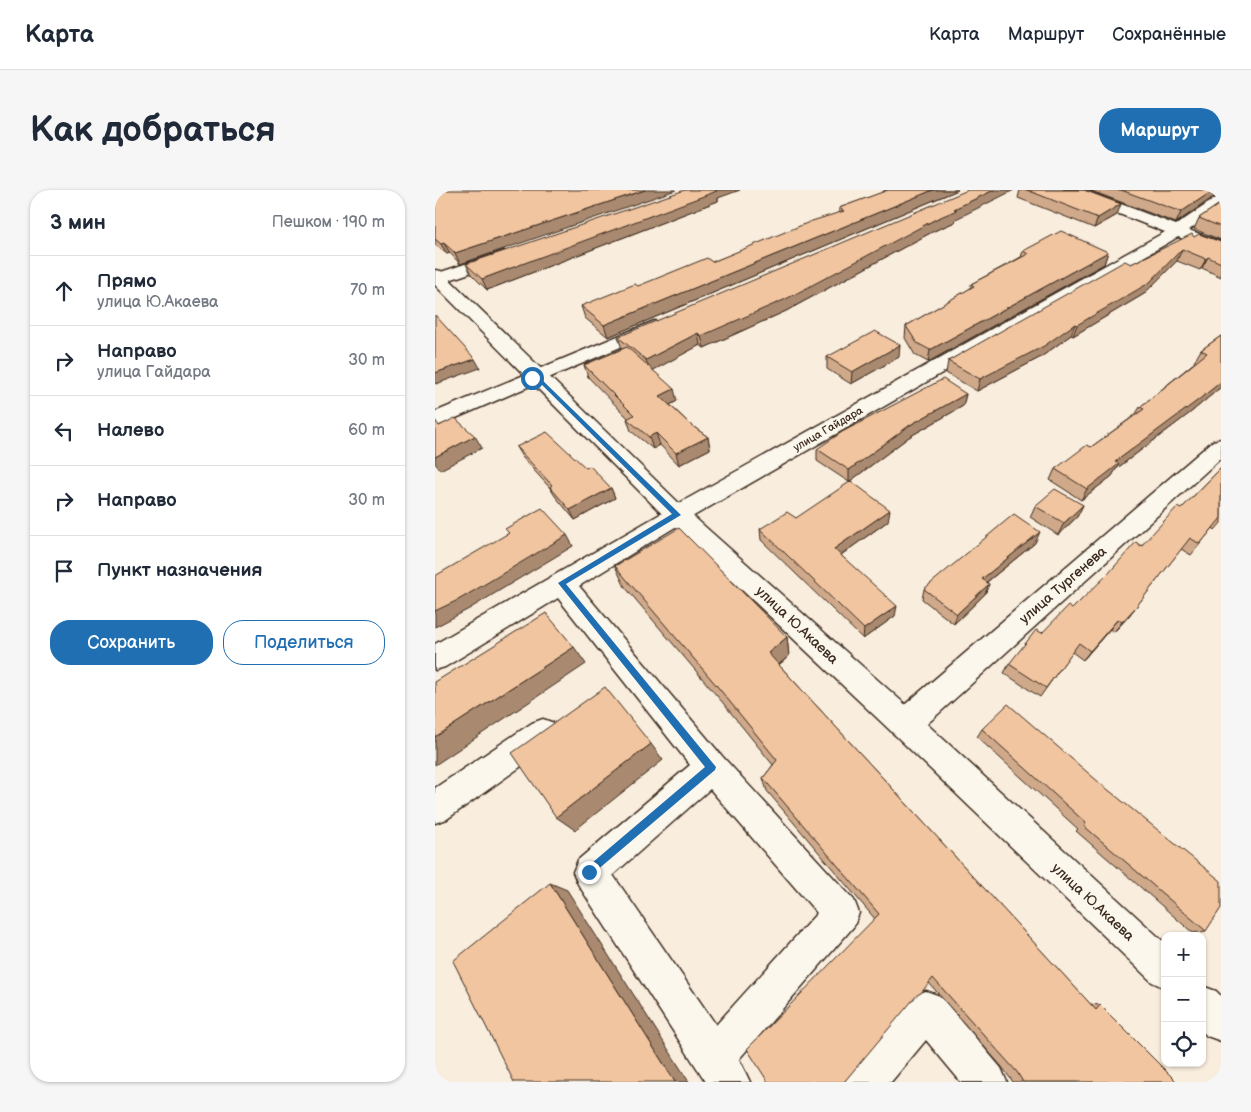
<!DOCTYPE html>
<html lang="ru">
<meta charset="utf-8">
<style>
body{margin:0;font-family:"Balsamiq Sans",sans-serif;background:#f6f6f7;color:#1f2937}
.controls{position:absolute;right:15px;bottom:15px;display:grid;overflow:hidden;border-radius:10px;box-shadow:0 1px 4px #0004}
.controls button{width:45px;height:45px;display:grid;place-items:center;padding:0;border:0;border-bottom:1px solid #e0e1e3;background:#fff;color:#1f2937;font:25px sans-serif}
.stop{position:absolute;width:15px;height:15px;margin:-11px;border:4px solid #1f6fb2;border-radius:50%;background:#fff}
.stop.end{background:#1f6fb2;border-color:#fff;box-shadow:0 1px 5px #0008}
.list{margin:0;padding:0;list-style:none}
h2{display:flex;justify-content:space-between;align-items:center;height:65px;margin:0;padding:0 20px;font-size:21px}
h2 small{font-size:16px;font-weight:400;color:#747a83}
.list li{display:grid;grid-template-columns:32px 1fr auto;gap:15px;align-items:center;box-sizing:border-box;height:70px;padding:0 20px;border-top:1px solid #e0e1e3}
.list b{display:block;font-size:19px;white-space:nowrap}
.list p{margin:0;font-size:16px;white-space:nowrap;color:#747a83}
.list em{font-size:16px;font-style:normal;color:#747a83}
.actions{display:flex;gap:10px;padding:15px 20px}
.actions a{flex:1;padding:11px 0;border:1px solid #1f6fb2;border-radius:20px;text-align:center;font-size:18px;color:#1f6fb2}
.actions .main{background:#1f6fb2;color:#fff}
.icon{flex:none;width:28px;height:28px;fill:none;stroke:currentColor;stroke-width:2;stroke-linecap:round;stroke-linejoin:round}
.map{position:relative;flex:none;width:786px;height:892px;overflow:hidden;border-radius:20px}
header{display:flex;align-items:center;gap:30px;box-sizing:border-box;height:70px;padding:0 25px;background:#fff;border-bottom:1px solid #e0e1e3}
header strong{font-size:24px}
nav{display:flex;gap:28px;margin-inline-start:auto;font-size:18px}
.intro{display:flex;align-items:center;justify-content:space-between;box-sizing:border-box;height:120px;padding:0 30px}
h1{margin:0;font-size:35px}
.button{padding:12px 22px;border-radius:20px;background:#1f6fb2;color:#fff;font-size:18px;font-weight:700}
main{display:flex;gap:30px;padding:0 30px}
aside{flex:1;background:#fff;border-radius:20px;box-shadow:0 1px 4px #0004}
.map>svg:first-child{display:block}
.lines{fill:none;stroke-linecap:round;stroke-linejoin:round}
.minor-casing{stroke:#3b2a1e;stroke-width:3}
.major-casing{stroke:#3b2a1e;stroke-width:3}
.minor{fill:#fbf7ec;fill-rule:evenodd}
.major{fill:#fbf7ec;fill-rule:evenodd}
.wall{fill:#cfa98a;stroke:#3b2a1e}
.shaded-wall{fill:#a98a70;stroke:#3b2a1e}
.building{fill:#f1c5a0;stroke:#3b2a1e}
.route{fill:#1f6fb2}
.labels{text-anchor:middle;dominant-baseline:central;stroke-width:4;stroke-linejoin:round;paint-order:stroke}
.far-street-label{font-size:11px;fill:#3b2a1e;stroke:#fbf7ec}
.street-label{font-size:14px;fill:#3b2a1e;stroke:#fbf7ec}
</style>
<header>
<strong>Карта</strong>
<nav><a>Карта</a><a>Маршрут</a><a>Сохранённые</a></nav>
</header>
<div class="intro"><h1>Как добраться</h1><a class="button">Маршрут</a></div>
<main>
<aside>
<h2>3 мин<small>Пешком · 190 m</small></h2>
<ul class="list">
<li><svg class="icon" aria-label="ahead" viewBox="0 0 24 24"><path d="M12 20V5M6 11l6-6 6 6"/></svg><div><b>Прямо</b><p>улица Ю.Акаева</p></div><em>70 m</em></li>
<li><svg class="icon" aria-label="right" viewBox="0 0 24 24"><path d="M7 20v-9h11M14 6l5 5-5 5"/></svg><div><b>Направо</b><p>улица Гайдара</p></div><em>30 m</em></li>
<li><svg class="icon" aria-label="left" viewBox="0 0 24 24"><path d="M17 20v-9H6M10 6l-5 5 5 5"/></svg><div><b>Налево</b></div><em>60 m</em></li>
<li><svg class="icon" aria-label="right" viewBox="0 0 24 24"><path d="M7 20v-9h11M14 6l5 5-5 5"/></svg><div><b>Направо</b></div><em>30 m</em></li>
<li><svg class="icon" aria-label="arrive" viewBox="0 0 24 24"><path d="M6 21V4h12l-3 4 3 4H6"/></svg><div><b>Пункт назначения</b></div></li>
</ul>
<div class="actions"><a class="main">Сохранить</a><a>Поделиться</a></div>
</aside>
<div class="map">
<svg width="786" height="892" viewBox="0 0 786 892">
<rect width="100%" height="100%" fill="#f9eddd"/>
<filter id="ink" filterUnits="userSpaceOnUse"><feTurbulence type="fractalNoise" baseFrequency=".02" numOctaves="2"/><feDisplacementMap in="SourceGraphic" scale="10" xChannelSelector="R" yChannelSelector="G"/><feConvolveMatrix kernelMatrix="1 2 1 2 8 2 1 2 1" color-interpolation-filters="sRGB"/></filter>
<g filter="url(#ink)">
<g class="lines">
<g class="minor-casing">
<path id="minor" d="M629,0h20l92,35 40,-27 5,-1v11l-32,22 32,12v11l-43,-16 -493,284 -106,65 143,170 132,144 5,13 -5,13 -115,133 11,23h-44l-128,-198 -5,-12 5,-12 112,-95 -132,-167 -113,69 -10,3v-26l234,-135 496,-277 -99,-39zM275,599l107,124 -101,112 -103,-150z
M69,61l6,2 2,3 -2,3 -75,26v-11z
M219,131l6,1 3,4 -3,4 -225,97v-15z
M786,249v19l-305,276 -11,4 -11,-4 -4,-10 4,-10 319,-273z
M108,529l11,4 4,10 -4,10 -107,76 -12,4v-35l97,-65z
M491,801l14,5 61,72 6,14h-46l-35,-42 -35,42h-46l6,-14 61,-72z"/>
</g>
<g class="major-casing">
<path id="major" d="M0,80l6,1 244,238 231,205 249,229v45l-13,-6 -258,-248 -225,-213 -234,-236z
M767,796l14,5 5,5v45l-14,-5 -5,-5z"/>
</g>
<use href="#minor" class="minor"/>
<use href="#major" class="major"/>
</g>
<path class="wall" d="M0,0l25,74 -10,-11 -3,1 -12,-9z
M449,0h74l-350,147 -23,-19 -4,-12 131,-44 127,-49v-5l45,-16z
M585,0h64l33,25 -23,13 -76,-30z
M654,0h132v6h-6l-39,27z
M283,8v3l-231,89 -16,-16 -5,-10z
M786,13v37l-27,-11 5,-11z
M521,29l-1,3 -21,9 -148,80 -82,37 -4,-3 -47,25 24,31 -7,4 21,20 17,12 2,12 -31,16 -19,-20 -7,4 -22,-18 -4,-12 1,-1 -40,-41 -4,-12 38,-16 -4,-12z
M759,47l27,5v35l-19,-9 -2,2 -23,-9 -33,33 -71,42 -2,-1 -30,22 -64,34 -31,-18 2,-12 183,-97z
M588,61l85,1 -4,12 -176,98 -13,-7 -10,-17 1,-12 65,-38v-4l50,-27z
M786,146v51l-31,26 -74,56 -4,7 -31,24 -31,-20 5,-11 36,-22 44,-32 5,-8 55,-45h-1l7,-12z
M392,167h72l-48,27 -24,-15z
M531,204l-3,12 -54,31 -60,45 -32,-21v-12z
M81,257l70,21 25,20 4,10 -40,22 -20,-24 -5,-8 -28,-31z
M786,278v55l-6,7 -2,-2 -22,27 -10,-6 -53,68 -14,15 -4,-3 -27,31 -11,-8 -32,45 -36,-24 5,-9 33,-31 30,-24 109,-100z
M648,315l-6,12 -19,18 -28,-18 5,-11z
M361,328l92,3 -47,34 54,61 -32,23 -102,-99 -1,-11z
M600,353l-48,39 2,2 -4,10 -31,30 -32,-25 2,-10z
M180,376l172,71 2,19 -10,9 311,339 10,1 77,77h-164l-11,-15 -73,-84 -162,-192 -4,-13 10,-13 -50,-62 -98,-116z
M547,539l119,55 105,147 -13,2 -117,-102 2,-2 -101,-92z"/>
<path class="shaded-wall" d="M210,0h31l-216,74 -5,-11z
M279,0h26l-22,8v3l-231,89 -5,-11z
M498,0h25l-350,147 -4,-12z
M559,0h20l-58,29 -1,3 -21,9 -148,80 -82,37 -3,-12 235,-117 18,-10z
M779,0h7v6h-6l-39,27 5,-11z
M686,14l-4,11 -23,13 4,-10z
M9,53l6,10 -3,1 -6,-10z
M747,59l-5,12 -33,33 -71,42 4,-11z
M673,62l-4,12 -176,98 2,-12z
M773,67l-6,11 -2,2 6,-11z
M640,134l-4,11 -30,22 -64,34 3,-12z
M263,143l2,12 -50,27 -4,-12z
M465,155l-1,12 -48,27 1,-12z
M40,169l5,9 -44,16 -1,-1v-10z
M786,192v5l-31,26 -74,56 -4,7 -31,24 6,-11 28,-27z
M239,199l3,12 -13,7 -4,-12z
M531,204l-3,12 -54,31 -60,45v-12l61,-45z
M221,243l4,12 -7,4 -4,-12z
M40,246l7,12 -42,22 -5,-7v-6z
M273,247l2,12 -31,16 -3,-12z
M176,298l4,10 -40,22 -5,-10z
M648,315l-6,12 -19,18 6,-12z
M455,320l-2,11 -54,39v-11z
M605,342l-5,11 -57,46 4,-10z
M132,345l6,11 -104,63 -34,18v-16z
M746,359l-53,68 -14,15 8,-10z
M554,394l-4,10 -31,30 3,-10z
M462,416l-2,10 -32,23 1,-10z
M683,429l-8,10 -27,31 7,-9z
M352,447l2,19 -18,15 -3,-18z
M139,457l12,17 -151,101v-28z
M216,554l12,16 -88,70 -19,-13z
M115,693l17,7 122,192h-14z"/>
<path class="building" d="M0,0h210l-190,63 -11,-10 -3,1 -6,-5z
M250,0h31l1,1 -235,88 -16,-15z
M453,0h45l-329,135 -23,-19 54,-22 3,2 69,-28 5,4 100,-41 32,-10 -5,-3z
M533,0h26l-40,19 3,1 -21,9 -150,80 -85,37 -3,-3 -52,27 -28,-23z
M592,0h57l37,14 -23,14z
M686,0h93l-33,22z
M786,13v24l-22,-9z
M626,41l47,21 -178,98 -13,-7 -11,-17 68,-40 -3,-2 57,-30 -5,-3z
M757,44l2,3 5,-3 22,8v21l-13,-6 -2,2 -24,-10 -33,34 -72,42 -2,-1 -31,22 -64,33 -32,-18 177,-100 6,3z
M0,125l40,44 -40,14z
M440,141l25,14 -48,27 -25,-15z
M786,146v46l-24,19 -82,61 4,2 -32,25 -32,-20 32,-24 4,2 53,-38 -4,-2 67,-54 -6,-3z
M192,157l47,42 -14,7 31,29 17,12 -32,16 -20,-20 -7,4 -22,-18 7,-4 -50,-50z
M508,189l23,15 -56,31 -61,45 -32,-21 25,-17z
M20,228l20,18 -40,21v-37l4,6z
M112,242l39,36 4,-2 21,22 -41,22 -20,-23 2,-2 -36,-38z
M786,278v50l-21,26 -10,-6 -54,69 -14,15 -4,-3 -28,32 -11,-8 -33,45 -37,-24 27,-34 6,3 26,-27 4,3 36,-35 28,-32 5,4 36,-39 4,2z
M416,291l39,29 -56,39 63,57 -33,23 -104,-100 27,-17 9,6z
M620,299l28,16 -19,18 -29,-17z
M107,318l25,27 -107,64 -25,12v-35l74,-43 -4,-4z
M579,324l26,18 -58,47 7,5 -32,30 -33,-25z
M244,338l108,109 -19,16 328,357 4,-5 77,77h-154l-6,-10 -84,-94 -12,15 -4,2 -73,87h-76l-21,-33 132,-135 -116,-136 14,-18 -60,-74 -102,-120z
M111,423l28,34 -139,90v-55z
M170,497l46,57 -95,73 -44,-64z
M573,514l93,80 120,97v27l-15,23 -122,-105 2,-3 -104,-94z
M115,693l125,199h-161l-61,-121z"/>
</g>
<path class="route" d="M101,184l145,141 -115,69 150,183 -1,3 -126,107 -3,-2v-7l119,-101 -147,-184 114,-69 -137,-136 -3,1 -3,-1z"/>
<g class="labels">
<g class="far-street-label">
<text transform="translate(393 239) rotate(-30)">улица Гайдара</text>
</g>
<g class="street-label">
<text transform="translate(628 395) rotate(-41)">улица Тургенева</text>
<text transform="translate(362 435) rotate(43)">улица Ю.Акаева</text>
<text transform="translate(658 712) rotate(43)">улица Ю.Акаева</text>
</g>
</g>
</svg>
<div class="controls">
<button>+</button>
<button>−</button>
<button><svg class="icon" aria-label="locate" viewBox="0 0 24 24"><circle cx="12" cy="12" r="6"/><path d="M12 2v4M12 18v4M2 12h4M18 12h4"/></svg></button>
</div>
<div class="stop" style="left:97px;top:188px"></div>
<div class="stop end" style="left:154px;top:682px"></div>
</div>
</main>
